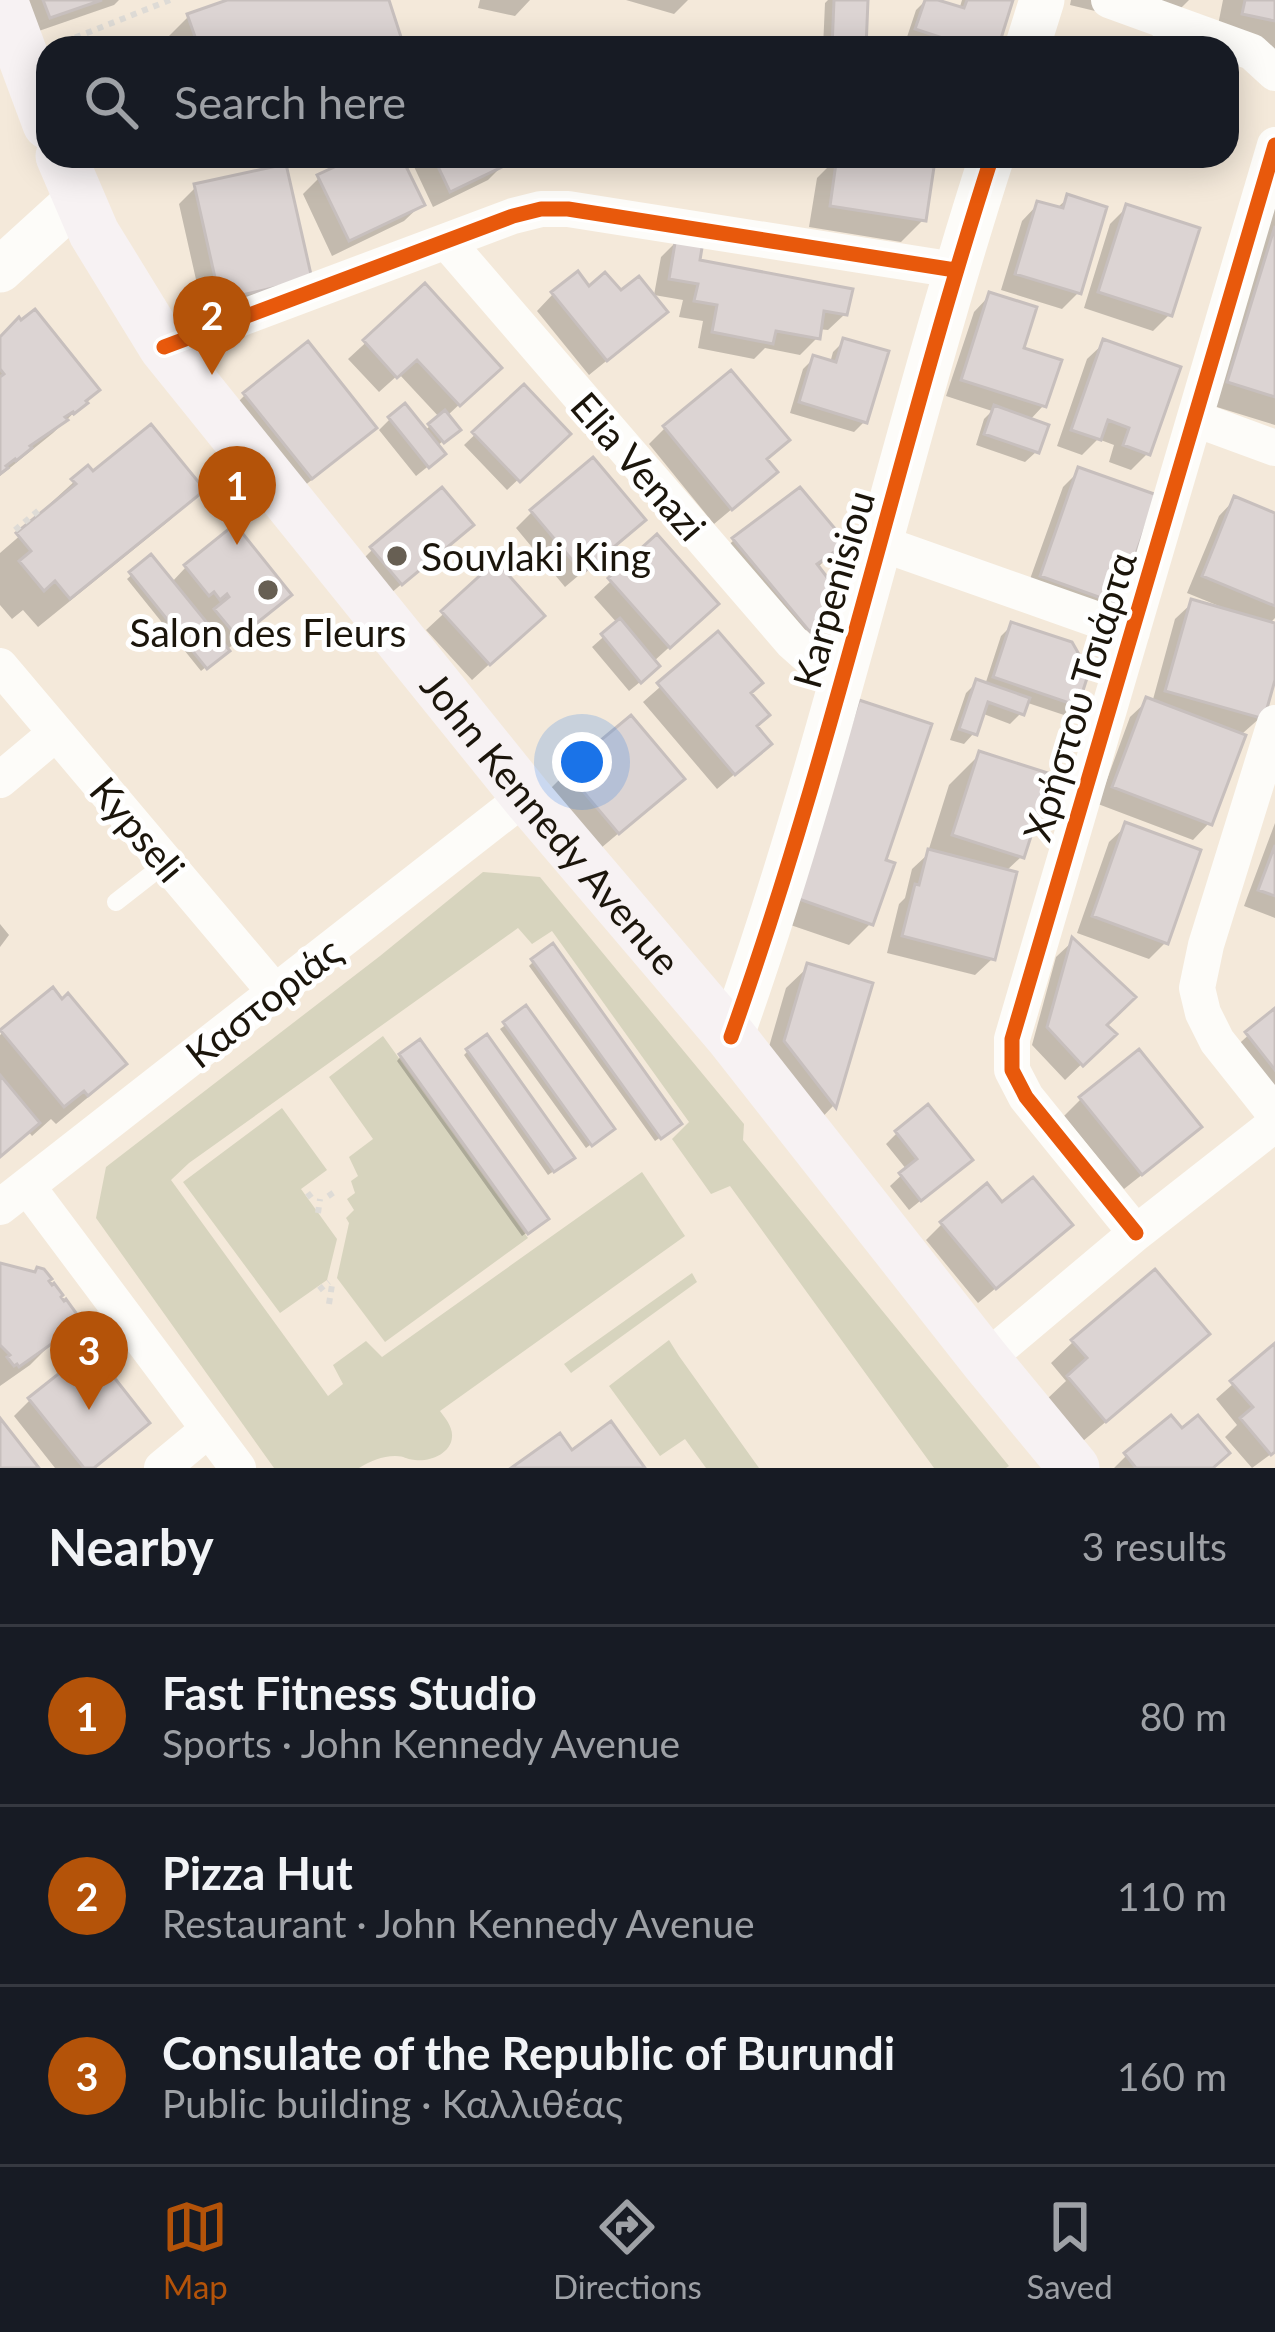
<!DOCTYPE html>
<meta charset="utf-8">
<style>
body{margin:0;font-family:Lato,sans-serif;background:#20242c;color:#f1f3f6}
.you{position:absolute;left:582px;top:762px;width:42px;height:42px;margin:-30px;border:9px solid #fff;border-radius:50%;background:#1a73e8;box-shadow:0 0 0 18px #1a73e833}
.badge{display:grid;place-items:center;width:78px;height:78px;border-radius:50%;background:#b45309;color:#fff;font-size:39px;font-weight:700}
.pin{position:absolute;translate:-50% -99px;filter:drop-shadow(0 3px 6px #0008)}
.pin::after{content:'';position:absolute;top:63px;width:42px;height:36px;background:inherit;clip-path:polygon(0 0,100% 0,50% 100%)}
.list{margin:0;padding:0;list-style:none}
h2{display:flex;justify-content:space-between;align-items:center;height:156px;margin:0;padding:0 48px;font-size:51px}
h2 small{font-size:39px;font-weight:400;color:#9ea1a6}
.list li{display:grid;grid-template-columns:78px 1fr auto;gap:36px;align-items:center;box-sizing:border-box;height:180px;padding:0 48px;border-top:3px solid #363941}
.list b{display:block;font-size:45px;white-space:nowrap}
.list p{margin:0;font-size:39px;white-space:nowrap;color:#9ea1a6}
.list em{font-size:39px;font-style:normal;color:#9ea1a6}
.icon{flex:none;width:66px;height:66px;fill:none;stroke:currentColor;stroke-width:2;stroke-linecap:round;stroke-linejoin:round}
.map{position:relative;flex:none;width:1275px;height:1468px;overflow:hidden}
.search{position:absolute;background:#171b24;box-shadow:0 6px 30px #0003;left:36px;right:36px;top:36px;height:132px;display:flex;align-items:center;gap:30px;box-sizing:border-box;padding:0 42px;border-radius:36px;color:#9ea1a6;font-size:45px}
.sheet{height:696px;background:#171b24}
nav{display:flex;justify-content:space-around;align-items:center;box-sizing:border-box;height:168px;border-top:3px solid #363941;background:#171b24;font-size:33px;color:#9ea1a6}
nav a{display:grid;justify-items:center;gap:6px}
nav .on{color:#b45309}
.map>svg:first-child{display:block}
.green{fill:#d7d4be}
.shadow{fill:#0003}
.building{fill:#dcd4d3;stroke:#c7bfbd;stroke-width:3}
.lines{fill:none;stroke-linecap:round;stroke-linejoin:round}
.path{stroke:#dedbd6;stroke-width:6;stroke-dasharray:6 6;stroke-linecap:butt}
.service{stroke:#fdfcf9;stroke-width:18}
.minor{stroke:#fdfcf9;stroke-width:36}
.tertiary{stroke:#fdfcf9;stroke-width:45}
.secondary{stroke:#f7f2f3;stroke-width:51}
.cycleway-casing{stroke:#fff;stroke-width:22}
.cycleway{stroke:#e8590c;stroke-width:15}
.poi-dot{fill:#675f53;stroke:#fff;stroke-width:4.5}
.labels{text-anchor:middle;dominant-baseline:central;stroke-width:10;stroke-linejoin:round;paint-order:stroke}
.street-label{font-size:39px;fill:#1b150b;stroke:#fff}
.poi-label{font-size:39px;fill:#1b150b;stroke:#fff;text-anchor:start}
</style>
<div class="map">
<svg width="1275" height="1468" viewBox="0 0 1275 1468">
<rect width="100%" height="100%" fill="#f4e9da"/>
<path class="green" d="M483,872l57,5 204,247 -1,16 266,326 -3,2h-72l-204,-282 -19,8 -39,-55 17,-17 -137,-191 -20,13 -14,-16 -329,235 -18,17 157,216 15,-12 -10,-19 33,-24 16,16 260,-185 43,64 -245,175c5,7 13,16 12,26 -1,17 -23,25 -37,23 -11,-1 -9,-4 -20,-4 -13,0 -25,5 -36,12h-85l-178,-250 10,-51 274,-211z
M383,1036l145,202 -143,104 -48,-64 12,-55 -3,-5 8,-8 -7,-11 8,-6 -4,-12 7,-5 -9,-19 24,-18 -44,-62z
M282,1108l45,62 -26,19 36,50 -10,41 -47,33 -97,-131z
M692,1273l5,9 -126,91 -7,-9z
M669,1340l10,16 80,112h-53l-21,-29 -25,17 -51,-70z"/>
<path class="shadow" d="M22,0h97l-5,5 -81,28z
M236,0h150l12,36 -12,12h-235l8,-2 30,-30z
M480,0h50l-15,16 -37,-8z
M626,0h62l-14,14z
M828,0h37l-2,48h-40l2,-45z
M926,0l33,10 3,-10h48l-15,48h-64l-25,-8 10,-30z
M1071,0h118l-27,27 -92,-22z
M1223,0h52v58l-61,-13z
M743,38l16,5 -1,5h-21z
M364,156h33l24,49 -17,16 -72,35 -29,-62 16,-16z
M409,156h92l3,8 -16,16 -55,27z
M839,156l84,64 -22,22 -92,-15 8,-49z
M196,187l113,91 -105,37 -25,-111z
M1068,198l11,94 -17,17 -61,-19 21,-69 16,-17 18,5z
M1275,200v225l-68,-21z
M1127,207l43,107 -17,17 -69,-23 26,-84z
M677,241l19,22 149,51 -17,16 -10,-1 -1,9 -17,17 -35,-7 -11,11 -56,-11 5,-27 -24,-4 4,-17 -29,-5 7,-38z
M425,288l73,80 -51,48 10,13 -21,18 -5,17 -15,12 -37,-46 11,-11 34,12 16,-13 -41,-44 -20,18 -31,-33z
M589,290l58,38 -58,47 -52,-64 16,-17z
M990,295l30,55 23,56 -14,15 7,31 -11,10 -49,-17 8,-26 8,-8 -46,-15 28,-84z
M0,341l84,62 -31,30 -53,43z
M844,341l20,81 -10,10 -64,-19 13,-44 11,-11 16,5 3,-11z
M1104,343l44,110 -17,17 -22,-8 5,-17 -16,-6 -16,16 -25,-9 30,-87z
M524,388l43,46 -60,56 -43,-45z
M245,395l128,33 -16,16 -63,50 -65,-83z
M665,428l99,32 -7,28 -43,36 -65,-80z
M88,469l5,6 108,15 -31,30 -132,107 -15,-17 -11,9 -12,-14v-52l45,-39 -3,-3z
M1079,471l37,132 -17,16 -74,-26 38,-106z
M1235,499l40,17v102l-7,7 7,1v43l-14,48 -18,16 -34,90 -16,17 -95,-36 32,-87 17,-16 5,2 23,-84 17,-16 26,7 1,-4 -32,-13 32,-77z
M532,512l93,24 -60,51 -49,-59z
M459,535l-69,59 -28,-34 10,-10z
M657,538l42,82 -46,42 -7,15 -17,14 -37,-44 26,-23 -24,-27z
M734,540l109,3 -26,25 22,28 -52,55 -75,-90z
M151,558l20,25 15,-16 102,28 -31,30 -56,46 -74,-92z
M495,566l29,66 -52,48 -46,-50z
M1012,625l63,79 -11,11 -39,-13 -4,11 -11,11 -29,-11 -7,20 -10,11 -14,-4 16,-47 11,-11 8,3 16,-49z
M718,636l30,58 6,33 -3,33 -34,29 -74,-87z
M838,725l44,137 -11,61 -22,22 -76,-26z
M980,754l41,103 -16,15 -13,87 -17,16 -88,-22 12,-49 6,-6 7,-29 15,-14 22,-70z
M567,772l97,23 -63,53 -50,-60z
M1275,823v95l-31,-12z
M1126,826l40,116 -17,17 -72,-26 32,-91z
M0,924l9,11 -9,12z
M1072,942l32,83 9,9 -48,46 -33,-35 24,-88z
M533,962l141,166 -19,13 -126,-175z
M808,967l61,18 -36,121 -20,21 -49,-63 22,-76z
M52,991l71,73 -31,30 -36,30 -5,-5 -19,17 -4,-5 -28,27v-123z
M526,1010l80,123 -20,15 -86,-119z
M1275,1011v96l-44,-56z
M468,1051l99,111 -19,13 -84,-120z
M401,1056l140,167 -19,13 -125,-175z
M1081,1099l101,44 -58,46 -60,-73z
M897,1133l61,37 -49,40 -19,-24 17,-16 -21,-26z
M942,1224l110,17 -74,62 -52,-63z
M0,1268l46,13 28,40 -44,44 -30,21z
M1206,1334l-22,22 -101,85 -36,-42 19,-18 -15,-18 22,-21z
M1275,1347v104l-23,17 -27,-31 12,-12 -21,-26z
M30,1400l100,39 -36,29h-39l-41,-52z
M1182,1432l44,21 -15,15h-97l12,-12z"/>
<path class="building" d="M43,0h59l-52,18z
M227,0h162l12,37 -33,11h-169l-12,-34z
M834,0h34l-2,48h-34z
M925,0h13l26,8 3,-8h46l-15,48h-25l-58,-19z
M1245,0h30v21l-33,-7z
M358,156h43l24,49 -76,36 -32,-66z
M433,156h71l4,8 -58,28z
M837,156h23l74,11 -8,54 -96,-15z
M286,164l26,115 -92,21 -26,-116z
M1067,194l40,13 -26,87 -66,-20 22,-73 26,7z
M1126,204l74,24 -28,88 -74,-24z
M1275,226v171l-48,-15z
M676,237l27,5 -3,18 153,29 -6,26 -23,-4 -4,28 -44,-8 -3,13 -61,-12 5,-27 -23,-4 4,-17 -29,-5z
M578,271l11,15 16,-14 16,18 18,-14 29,36 -61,49 -56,-69z
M425,283l77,85 -42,38 -43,-46 -20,18 -34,-38z
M989,292l48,15 -13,41 38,12 -16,47 -85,-27z
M35,309l65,81 -14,11 2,2 -14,11 -1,-2 -8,5 3,3 -38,26 2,2 -16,13 -1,-2 -9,7 2,2 -8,6v-97l4,-3 -4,-5v-32l19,-20 2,3z
M843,338l46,13 -22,72 -68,-21 14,-47 23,7z
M1103,339l78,28 -31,88 -27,-10 6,-17 -21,-8 -7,20 -30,-10z
M308,341l69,87 -65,51 -69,-86z
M731,370l59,70 -23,19 11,13 -46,38 -69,-84z
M524,384l47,50 -51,48 -48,-50z
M405,403l41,51 -17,14 -41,-51z
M994,405l55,20 -10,28 -55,-19z
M445,410l16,20 -17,13 -16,-19z
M151,424l54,66 -135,109 -15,-18 -11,10 -25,-30 12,-10 -15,-18 60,-49 -5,-5 17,-14 5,6z
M593,457l53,63 -63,53 -53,-63z
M1078,467l79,28 -39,109 -78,-28z
M442,487l32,38 -72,60 -32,-38z
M800,487l47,56 -30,21 25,33 -32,35 -78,-94z
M1234,496l41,17v93l-73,-30z
M235,524l57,71 -54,43 -24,-29 15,-12 -2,-3 -7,6 -6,-8 -5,4 -25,-31z
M657,534l62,70 -49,44 -62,-70z
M151,554l79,97 -23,18 -78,-97z
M496,561l49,55 -55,49 -49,-54z
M1191,599l84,24v57l-11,39 -99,-28z
M620,618l40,48 -19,17 -40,-49z
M1011,622l61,20 17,30 -11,34 -85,-29z
M718,631l45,52 -12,10 19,22 -13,11 15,18 -37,31 -78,-92z
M976,679l54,19 -6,17 -36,-13 -11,33 -18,-6z
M1146,697l100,38 -34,90 -100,-38z
M859,700l73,24 -46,136 9,3 -22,62 -80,-28z
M631,715l54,64 -66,55 -54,-64z
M979,751l72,23 -27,84 -72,-23z
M1125,822l76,28 -33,94 -76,-28z
M1275,845v51l-17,-6z
M928,849l89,23 -22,88 -93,-24 13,-52 4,1z
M1072,937l64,60 -29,28 10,9 -34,32 -36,-39z
M553,943l129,181 -21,15 -130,-180z
M807,963l66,20 -37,125 -52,-67z
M53,987l9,12 6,-6 59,71 -39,32 -4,-5 -20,16 -64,-77z
M526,1005l89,124 -23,17 -89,-124z
M1275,1008v62l-30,-38z
M487,1034l88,124 -21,14 -88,-123z
M420,1039l129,180 -21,15 -129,-180z
M1139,1049l63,78 -60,48 -63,-78z
M0,1075l40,48 -40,34z
M928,1104l45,56 -52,41 -22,-28 18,-14 -22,-28z
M1033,1177l40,48 -77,64 -56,-67 47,-39 15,19z
M0,1263l35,9 2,-5 7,2 8,10 -3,2 3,4 2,-2 9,12 -2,2 3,4 2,-2 13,18 -3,2 2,2 -15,12 1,2 -45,32 -2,-3 -3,2 -7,-9 3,-2 -10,-10z
M1155,1269l55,65 -104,88 -39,-46 20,-18 -16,-18z
M1275,1343v109l-4,3 -31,-37 13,-11 -23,-26z
M91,1348l59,75 -56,45h-10l-56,-70z
M1171,1415l11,13 16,-13 32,38 -17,15h-77l-12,-15z
M0,1418l39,50h-39z
M611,1421l34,47h-134l49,-35 12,17z"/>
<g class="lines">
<path class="path" d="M64,42l106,-42
M15,530l24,-20
M329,1192l6,9
M307,1197l8,-6
M318,1213l2,-14
M319,1290l10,-8
M329,1304l3,-19"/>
<path class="service" d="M1158,48l9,-26
M116,902l50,-39"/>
<path class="minor" d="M1109,0l143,52 23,21
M447,242l345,400 18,16 35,12
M164,347l349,-131 28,-7h27l387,61
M1196,419l79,29
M880,543l252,89
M0,666l276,327
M1275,723l-69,222 -9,43 6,25 14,28 58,73
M0,780l56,-47
M27,1186l211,282
M0,1207l526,-411
M1136,1233l-110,-136 -14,-27v-31l263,-894
M985,1360l151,-127 139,-109
M162,1468l47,-39"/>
<path class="tertiary" d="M1027,48l15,-48
M0,270l78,-71
M731,1037c103,-289 167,-589 261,-881"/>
<g class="secondary">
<path d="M2,0l46,124"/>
<path id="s1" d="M61,156l33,77 70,114 362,449 205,241 254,323 89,108"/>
</g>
<g class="cycleway-casing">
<path id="cycleway" d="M164,347l349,-131 28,-7h27l387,61
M731,1037c103,-289 167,-589 261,-881
M1136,1233l-110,-136 -14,-27v-31l263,-894"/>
</g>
<use href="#cycleway" class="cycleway"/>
</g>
<g class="poi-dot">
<circle cx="397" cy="556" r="12"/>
<circle cx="268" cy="590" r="12"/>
</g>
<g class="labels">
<g class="street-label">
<text transform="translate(639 466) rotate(49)">Elia Venazi</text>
<text transform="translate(833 589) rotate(-74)">Karpenisiou</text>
<text transform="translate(1079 696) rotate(-73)">Χρήστου Τσιάρτα</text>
<text stroke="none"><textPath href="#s1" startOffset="831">John Kennedy Avenue</textPath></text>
<text transform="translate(138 829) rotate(50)">Kypseli</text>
<text transform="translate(263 1002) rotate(-38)">Καστοριάς</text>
</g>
<g class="poi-label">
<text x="421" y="556">Souvlaki King</text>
<text x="268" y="632" text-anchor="middle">Salon des Fleurs</text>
</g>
</g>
</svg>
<div class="you"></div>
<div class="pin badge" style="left:237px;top:545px">1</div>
<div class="pin badge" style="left:212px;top:375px">2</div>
<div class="pin badge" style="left:89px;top:1410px">3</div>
<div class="search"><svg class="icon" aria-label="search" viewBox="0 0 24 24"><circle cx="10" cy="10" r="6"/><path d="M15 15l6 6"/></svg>Search here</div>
</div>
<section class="sheet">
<h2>Nearby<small>3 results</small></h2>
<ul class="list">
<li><span class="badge">1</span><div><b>Fast Fitness Studio</b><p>Sports · John Kennedy Avenue</p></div><em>80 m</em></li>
<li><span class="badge">2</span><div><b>Pizza Hut</b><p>Restaurant · John Kennedy Avenue</p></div><em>110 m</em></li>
<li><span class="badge">3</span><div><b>Consulate of the Republic of Burundi</b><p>Public building · Καλλιθέας</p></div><em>160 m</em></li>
</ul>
</section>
<nav>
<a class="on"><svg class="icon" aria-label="map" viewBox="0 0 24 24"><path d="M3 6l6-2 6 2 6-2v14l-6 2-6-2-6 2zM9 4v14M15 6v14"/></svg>Map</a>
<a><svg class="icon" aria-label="directions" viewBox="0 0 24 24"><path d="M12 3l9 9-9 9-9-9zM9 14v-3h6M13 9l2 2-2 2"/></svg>Directions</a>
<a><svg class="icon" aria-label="saved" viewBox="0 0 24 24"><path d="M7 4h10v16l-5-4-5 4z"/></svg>Saved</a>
</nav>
